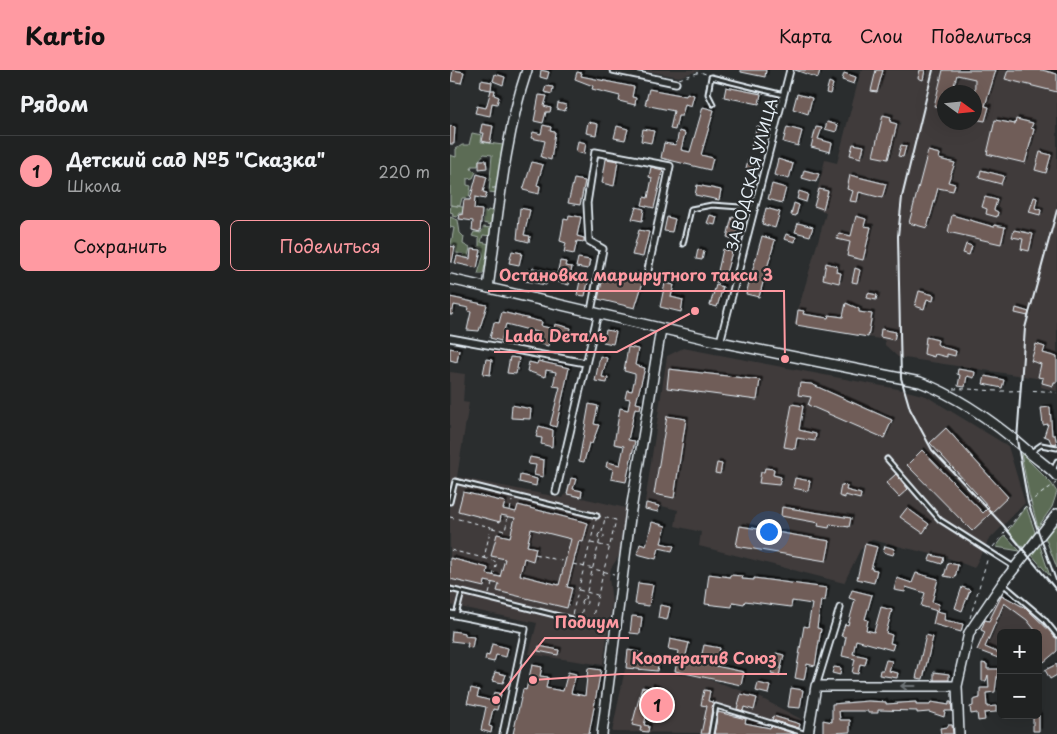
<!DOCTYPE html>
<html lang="ru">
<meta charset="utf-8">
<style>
body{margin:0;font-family:"Playpen Sans",sans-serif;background:#2d2f2f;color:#f1f3f6}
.controls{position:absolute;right:15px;bottom:15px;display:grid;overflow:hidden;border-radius:8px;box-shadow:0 5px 20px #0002}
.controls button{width:45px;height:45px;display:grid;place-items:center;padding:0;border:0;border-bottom:1px solid #3d3f40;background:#202222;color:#f1f3f6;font:25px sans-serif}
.compass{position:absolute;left:487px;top:15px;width:45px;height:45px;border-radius:50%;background:#202222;box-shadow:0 5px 20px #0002;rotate:105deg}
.you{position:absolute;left:318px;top:461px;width:18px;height:18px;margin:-12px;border:4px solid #fff;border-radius:50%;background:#1a73e8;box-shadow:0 0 0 8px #1a73e833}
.badge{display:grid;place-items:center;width:32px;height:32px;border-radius:50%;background:#ff9aa2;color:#111;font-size:16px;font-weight:700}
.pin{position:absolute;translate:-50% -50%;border:2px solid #fff;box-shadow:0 1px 5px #0006}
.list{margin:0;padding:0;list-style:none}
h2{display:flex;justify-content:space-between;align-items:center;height:65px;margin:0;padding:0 20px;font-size:21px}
h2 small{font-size:16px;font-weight:400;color:#a2a4a5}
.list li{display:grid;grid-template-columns:32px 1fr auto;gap:15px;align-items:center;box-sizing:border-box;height:70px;padding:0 20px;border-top:1px solid #3d3f40}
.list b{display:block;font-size:19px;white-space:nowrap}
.list p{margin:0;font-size:16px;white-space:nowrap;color:#a2a4a5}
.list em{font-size:16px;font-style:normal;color:#a2a4a5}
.actions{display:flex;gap:10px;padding:15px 20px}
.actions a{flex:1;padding:11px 0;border:1px solid #ff9aa2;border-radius:8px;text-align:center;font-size:18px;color:#ff9aa2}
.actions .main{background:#ff9aa2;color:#111}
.map{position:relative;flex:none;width:607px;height:664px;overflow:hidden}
header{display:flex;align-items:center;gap:30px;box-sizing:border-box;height:70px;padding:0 25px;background:#ff9aa2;color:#111}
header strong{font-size:24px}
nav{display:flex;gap:28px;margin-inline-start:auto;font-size:18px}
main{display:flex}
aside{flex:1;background:#202222}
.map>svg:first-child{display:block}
.built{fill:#3f3b3b;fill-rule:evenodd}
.green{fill:#5c6c55;stroke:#a2aea6}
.building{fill:#6f5d58;stroke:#e8f1f8;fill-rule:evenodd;filter:url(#shadow)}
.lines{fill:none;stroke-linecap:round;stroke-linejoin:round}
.lane-casing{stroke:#e8f1f8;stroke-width:7}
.street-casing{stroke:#e8f1f8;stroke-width:9}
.secondary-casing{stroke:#e8f1f8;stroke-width:12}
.path{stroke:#e8f1f8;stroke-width:1;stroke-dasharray:4 4;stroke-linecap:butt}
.lane{stroke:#2a2d2e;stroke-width:3}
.street{stroke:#2a2d2e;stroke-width:5.5}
.secondary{stroke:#2a2d2e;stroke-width:9}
.rail{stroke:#e8f1f8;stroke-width:2}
.oneway{stroke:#6c7275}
.labels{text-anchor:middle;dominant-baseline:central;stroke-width:4.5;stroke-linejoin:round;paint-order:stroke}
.street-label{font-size:15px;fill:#e8f1f8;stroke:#2a2d2e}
.leader{fill:none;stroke:#ff9aa2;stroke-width:2}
.callout-dot{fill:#ff9aa2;stroke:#2a2d2e;stroke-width:2}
.callout-label{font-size:16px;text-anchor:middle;font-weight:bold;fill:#ff9aa2;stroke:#2a2d2e;stroke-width:4.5;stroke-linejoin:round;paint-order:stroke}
</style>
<header>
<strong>Kartio</strong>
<nav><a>Карта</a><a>Слои</a><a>Поделиться</a></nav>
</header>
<main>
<aside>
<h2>Рядом<small></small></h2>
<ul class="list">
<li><span class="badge">1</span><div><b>Детский сад №5 &quot;Сказка&quot;</b><p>Школа</p></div><em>220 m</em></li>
</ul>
<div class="actions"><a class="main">Сохранить</a><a>Поделиться</a></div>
</aside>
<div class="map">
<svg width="607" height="664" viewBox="0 0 607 664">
<defs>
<filter id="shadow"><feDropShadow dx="2.5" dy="-2.5" stdDeviation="0" flood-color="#0009"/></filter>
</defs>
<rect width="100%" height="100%" fill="#2a2d2e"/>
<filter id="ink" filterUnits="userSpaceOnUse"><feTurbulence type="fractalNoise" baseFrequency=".02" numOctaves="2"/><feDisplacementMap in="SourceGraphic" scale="10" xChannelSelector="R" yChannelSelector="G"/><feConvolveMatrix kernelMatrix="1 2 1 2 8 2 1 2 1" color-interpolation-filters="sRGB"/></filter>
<g filter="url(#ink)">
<path class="built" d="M190,0h61l-22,7z
M411,0h196v321l-16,-4 1,-8 -144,-22 -13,-12v-5l-91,-16 32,-111 -13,-6 12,-47 12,3zM494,22h30v30h-30z
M233,278l220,42 23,6 82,50 17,57 -37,38 -14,27 -26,-10 -76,-18 -12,10 -16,33 -145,-37 2,-14 -26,-6 3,-16 -33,-8 22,-146z
M0,302l15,2 -2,28 6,1 -12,74 106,21 2,-4 61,14 -7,48 -8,12 -2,10 3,25 -9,62 -74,-11 8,-31 -87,-18z
M550,524l36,19 21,25v14l-14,11 -5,-1v-29h-37v27l-25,-10 8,-18 -4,-2 5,-11 3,1z
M175,599l77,8 55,19 44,23 -2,15 -187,-2z"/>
<path class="green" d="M22,63l10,2 -1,7 22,3 -5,42 -6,1 6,2 -1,3 -8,-1 3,-37 -8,-1 -5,6 -1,6h-6l-1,3 5,3 -3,6 -6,1v6l4,1 -2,12h-7l-2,8 -10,-1v-50l6,2v-8l6,-4h7z
M1,135l23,4 -2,5 -13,-1 -2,4 -5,-1 1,-3 -3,-1z
M38,140l7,2 -4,13 -8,-2 1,-11h3z
M0,147l8,3 2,13 4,4 -1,7 7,4 -3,13 -3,-1v-6l-8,-1v-7l-5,-2 3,-16 -4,-1z
M33,157l8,1v8l-8,-1 -2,7 9,2 -7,30h-5l5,-18 -1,-8 -3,-1v-9l-7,-2 2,-4 7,1z
M571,383l30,30 6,9 -5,15 -14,20 -9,-32z
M576,436l9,26 -11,16 -16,-17z
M607,453v45l-12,-31z
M555,465l15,16 -24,-4z
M589,473l11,33 -20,-23z"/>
<path class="building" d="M3,0l11,2 -3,11 -10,-2z
M91,0l8,2 -2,7 -7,-2z
M291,0h25l-1,7 -24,-5z
M345,0h25l-2,8z
M426,0h7l-6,22 -6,-1z
M470,0h5l-2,10 -5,-2z
M493,0h53l-11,36 4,1 -4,14 -11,-2 1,-40 -18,-4 -5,17h-8v17l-10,-3z
M558,0h34l15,4v18l-52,-13z
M127,2l5,1 -1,3 53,11 -2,10 4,1 -1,7 -16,-4 1,-5 -28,-7 1,-3 -18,-7z
M394,3l12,4 -2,7 -12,-4z
M45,4l10,3 -2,8 -10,-4z
M31,10l11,2 -1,8h4l-1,5 5,2 -2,7 -5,-1 -2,13 -15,-3 2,-7 9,2 5,-18 -11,-2z
M379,12l4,2 -3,10 -4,-1z
M96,16l7,1 -1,7 -8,-2z
M276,17l35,7 -2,10 -35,-7z
M199,19l37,7 1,-3 7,2 -3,11 -6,-2 -3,12h-4l-3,14 -5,-1 4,-18 -29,-6z
M347,24l15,4 -4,16 -15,-5z
M89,25l8,1 -3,10 7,2 -1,4h-4l-3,11 -9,-2z
M108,33l8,2 -1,6 -8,-2z
M253,37l11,3 -13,45 12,3 -3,12 -49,-12 3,-15 12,2 3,-14 6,2 -4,17 9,2z
M433,45l8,2 -1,5 7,2 -9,35 -15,-3z
M566,49l17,4 -2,5 3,1 -9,34 -38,-9 8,-34 20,4z
M138,52l10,2 -2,11 -10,-2z
M377,52l11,3 -2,7 -11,-3z
M32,54l11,2 -3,17 -8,-2 2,-8h-4z
M93,55l8,2 -1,4 5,1 -4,28 -10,-3 4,-16 -14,-3 2,-6 8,2z
M0,56l5,1 -1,17h-4z
M167,56l11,3 -3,11 -11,-2z
M307,56l8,2 -5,21 -9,-2z
M337,57l15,4 -4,15 -15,-4z
M366,57l6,1 -4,11 14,4 -2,9 -19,-5z
M193,59l11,2 -3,12 -10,-2z
M128,71l8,2 -2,11 -8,-2z
M403,74l11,2 -3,12 -11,-3z
M451,75l5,1 -3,11 -5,-1z
M478,81l12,3 -1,5 16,4 -7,19 7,2 -2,7 -15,-3 -11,40 -18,-5z
M590,82l11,3 -5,18 -11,-3z
M156,89l12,2 -4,25 -12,-3z
M328,89l15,5 -4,15 -15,-4z
M29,90h7l1,8 -8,1z
M298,90l8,2 -2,8 -8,-2z
M82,92l11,3 -6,20 3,1 -1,8 -16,-4z
M201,97l12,3 -9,38 -12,-3 2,-8 4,1 4,-20 -3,-1z
M354,100l15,4 -3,8 -14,-4z
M531,100l23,6 -3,8 -22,-6z
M27,104l10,3 -4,15 4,1 -2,6 -10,-2 -1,12 8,1 -2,22 -8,-2 1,-9 -14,-2 1,-5 2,1 2,-15h6z
M400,105l36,9 -4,14 -23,-6 -2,10 -7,-1 3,-10 -6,-2z
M124,109l11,2 -5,24 -12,-2z
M322,114l14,4 -4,15 -14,-4z
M247,115l24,5 -2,10 -24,-5z
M369,119l9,2 -5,18 -9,-3z
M349,121l9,3 -2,8 -9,-3z
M535,127l12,3 -3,10 4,2 -1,5 -11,-3 1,-5 -5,-2z
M584,127l3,1 -2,10 6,2 -1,5 -11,-3z
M344,133l5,2 -3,11 -5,-1z
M186,137l8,2 -2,12 -10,-2z
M70,138l10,2 -6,25 6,1 -1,6 -12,-3z
M316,138l14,4 -5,16 -13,-4z
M119,145l12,2 -4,19 7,2v4l-7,-1 -3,13 -10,-2 2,-9 -6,-2 4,-22 4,1z
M260,145l7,2 -2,8 -8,-2z
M502,145l42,12v-2l11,2 -4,17 -53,-12z
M406,146l10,3 -2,7 7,1 -8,33 -16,-4 3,-14 -13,-3 2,-6 12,3z
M217,147l8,2 -3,13 -8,-1z
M282,147l9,2 -6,21 -8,-3z
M348,153l15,4 -3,9 -15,-4z
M189,160l10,2 -6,25 -11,-2z
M564,160l19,4 -4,17 -8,-2 2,-10 -11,-2z
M336,164l10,3 -1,5 -11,-3z
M312,166l13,4 -16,57 -13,-3z
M516,174l6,2 -3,9 -6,-2z
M0,176l5,1 -3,15h-2z
M21,179l10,1 -4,18 -22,-5 2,-7 13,3z
M248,179l6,2 -2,9 -6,-1z
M273,179l9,3 -6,21 -8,-2z
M62,181l10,2 -3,12 -10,-2z
M128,188l12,2 -2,9 -12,-2z
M110,191l6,1 -1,4 7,1 -3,18 -22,-6 -1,6 -21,-4 2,-11 5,1 1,-3 24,6z
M376,193l11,3 -1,6 5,1 -2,10 -16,-4z
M405,198l5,2 -3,13 -5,-1z
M157,202l26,6 1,-4 11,2 -10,32 -37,-9 5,-21 3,1z
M265,204l6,1 -2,8 -6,-2z
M130,211l8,1 -3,14 -8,-1z
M215,213l9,2 -3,12 12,3 -2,12 -21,-5z
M266,215l7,2 -6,20 -7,-2z
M469,221l15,4 -1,6 -6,-2 -3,10 -9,-3z
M418,223l9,2 -1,5 -9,-2z
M0,227l37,8 -8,26 -12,-1 4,-18 -3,-1 1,-3 -15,-3 -2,10h-2z
M396,233l13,6v3l13,2 -4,23 -72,-12 2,-15 6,1 -1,3 25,4 1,-3 14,2z
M566,238l13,4 -1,4 -13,-3z
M52,242l40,10 -1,4 13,3 1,-5 16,4 -3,12 -17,-4 -3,10 -11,-3 3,-10 -34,-9 -5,17 -11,-3 4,-16 5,1z
M431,259l15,3 -2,8 -14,-3z
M156,260l10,2 -3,12 -10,-2z
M476,267l12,3 -1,4 4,3 15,4 -1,5 -8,-2v3l-12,-3 -1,3 -10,-3z
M586,274l9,3 -2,6 14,4v25h-3l-1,4 -11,-3 1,-5 -5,-1 3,-13 -10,-3z
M178,277l10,2 -3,16 10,3 -9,35 5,1 -1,5 -5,-1 -7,32 7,1 -9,41 -15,-3 2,-10 -7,-2 1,-5 13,3 4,-19 -10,-2 6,-36 8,2 2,-11 -5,-1 2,-8 5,1 3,-14v-3l-11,-3z
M0,278l9,2 -2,12 -7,-2z
M150,286l7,2 -5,19 6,1 -1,5 -12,-2z
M60,287l9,1 -3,16 -9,-1z
M36,289l6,1 -2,15 -7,-1z
M88,291l31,7 -13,59 -6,-2 10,-38 -7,-1 3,-14 -10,-2 -1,7 -18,-6 2,-9 8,2z
M219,299l91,11 -3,20 -90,-12z
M508,299l17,3 -1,6 -7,-2 -2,11 -7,-1 2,-11 -3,-1z
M535,306l19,4 -2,8 -19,-4z
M350,313l11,1 81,36 -8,18 -76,-33 3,-8 -13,-2z
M139,334l9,2 -4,18 5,1 -7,19 -3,-1 -5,19 -5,-1z
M342,334l11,2 -4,24 17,4 -1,7 -18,-3 -2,11 -11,-2z
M62,335l19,4 -1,10 -19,-1z
M600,337l2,28h3l2,9 -6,-1 -2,-5 -5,-2 4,-12 -5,1 -2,-17z
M217,346l19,3 -12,79 -20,-4z
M89,356l14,4 -1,17 -11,-3 1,-6 -6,-1z
M496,358l62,69 -36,34 -65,-66 15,-15 61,63 6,-6 -59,-64z
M80,387l14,3 -1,17 -9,-2 2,-10 -8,-1z
M267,393l5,1 -2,10 -5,-1z
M315,398l9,1 -1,6 8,2 -2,8 -20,-2 2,-11h3z
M446,404l12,15 -9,8 -13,-14z
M70,405l17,4 -1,7 -17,-4z
M121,408l5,1 -3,10 9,2 -1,6 -14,-3z
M345,408l15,3 -2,10 -15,-3z
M391,415l6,1 -1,4 15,4 -1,5 -15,-4v3l-6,-2z
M13,422l42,10 -2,7 13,3 2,-7 70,18 -5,19 -4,-1 -12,46 5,1 -5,20 -70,-17 2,-7 -14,-3 -1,6 -34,-8v-21l38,10 -1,6 13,3 5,-18 -14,-3 6,-22 13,3 5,-19 -14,-3 -1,7 -42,-11zM81,459l40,10 -12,46 -39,-10 4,-17 9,3 3,-13 -9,-2z
M196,433l13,3 -1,6 -13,-3z
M332,437l69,11 -2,9 -19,-3 -1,4 -11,-2 1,-3 -38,-7z
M457,438l22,16 -6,9 -23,-16z
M202,452l14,4 -5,17 13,3 -2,5 -13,-3 -3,11 -19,-5 3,-10 6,2z
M290,456l90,15 -4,20 -90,-15z
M415,474l12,3 -6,22 6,1 -3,13 -17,-4z
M435,476l10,3 -2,6 -10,-3z
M481,485l13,3 -2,6 -13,-4z
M498,493l10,2 -3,13 -11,-2z
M466,503l22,6 -6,23 7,2 -2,7 -16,-5 4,-13 -19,-6 -1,5 -11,-2 3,-12 15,5z
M259,504l21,3v-2l13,1 -1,3 12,1v-2l73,10 -2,13 -4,-1 -4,28 4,1 -6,37 -8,-2 -3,16 -9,-2 9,-52 4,1 4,-23 -20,-3 -1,6 -46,-6 -1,3 -11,-2 -1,5 -27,-3z
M188,513l15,2 -4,21 -14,-2z
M512,517l8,3 -8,21 -7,-3z
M402,520l20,5 -7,24 3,1 -2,10 8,2 7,-25 11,3 -6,23 6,2 -2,8 4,1 -2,6 -36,-10 -3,14 14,3 -2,8 -5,-1 -2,10 -6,-1 3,-14 -13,-3 4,-19 -5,-1 4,-12 3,1 7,-25 -6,-2z
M552,525l25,14 30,29v13l-13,11 -6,-8v-11l5,-3 -16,-20 -23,-17 -19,44 16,7v5l-24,-9 8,-18 -4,-2 4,-10 4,1z
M210,535l10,2 -3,13 -9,-2z
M486,541l9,2 -1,7 19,4 -2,8 -28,-8z
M182,546l10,1 -2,17 -10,-1z
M2,561l13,2v3l9,1 -2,11 -5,-1 1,-4 -17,-2z
M476,565l7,2 -10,42 -7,-1z
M220,569l19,4 -4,16 15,3 4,-17 16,3 -4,18 28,6 -3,13 -66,-14 4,-20 -11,-2z
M42,574l16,4 -2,9 -10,-2 -2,7 -9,-2 1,-5 3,1z
M89,576l20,4 -1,5 -20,-4z
M178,580l11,2 -1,5 21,3 -2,11 -31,-3z
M326,583l8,2 -5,21 -8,-2z
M436,590l6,1 -3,10 9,2 -1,5 -18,-3 1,-5h3z
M532,593l5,1v5h11l-3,23 -9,1 1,14 9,-1v6l-12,1 1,7 -7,1 -1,-8 -6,1 -1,-7 3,-1v-6l7,-2v-10h9l-1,-13 -2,6h-4z
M607,594v11l-7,4 -5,-9z
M82,595l10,2 -2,9 8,1 -2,11 17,3 5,-19 8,2 -5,19 14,3 3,-28 13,2 -12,64h-76l10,-45 3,1z
M384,597l7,1 -1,7 -8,-2z
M45,602l11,3 -3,8 -11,-2z
M484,602l15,2v6h-15z
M308,613l12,3 -2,8 -12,-3z
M201,616l8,3 -1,6 -6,-1 -8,31 5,1 -1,6 -8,-1 1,-4 -9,-2 10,-38 8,2z
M21,618l8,2 -2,7 15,4 2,-9 7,2 -4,16 -4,-1 -4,17 3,1 -1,6 -10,-3 5,-23 -19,-4z
M341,618l12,2 -3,18 -12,-1z
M254,620l6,1 -2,10 5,1 -5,32h-7l6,-28 -6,-1z
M291,624l16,4 -3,12 -10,-3 -1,4 -6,-2z
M418,631l18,1v2l30,-2v3h14l1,-3 18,3v-3h2l1,9h-7l-1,6 -15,-5 -12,1v-2l-39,-1v3h-10v-2h-29l1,9h10v12l-27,2v-14l9,2v-18z
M268,642l28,7 -1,4 25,5 1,-2 24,8h-81z
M583,645h6v16h-6z
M323,646l27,8 -1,4 -27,-8z
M498,655h4l1,9h-12l-1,-6 8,-1z"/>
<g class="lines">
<g class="lane-casing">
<path id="lane" d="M263,34l-5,-10 3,-17 73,18
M233,174l8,-35 21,-4 42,3
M581,382l10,-7 16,3
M437,389l53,61 74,47
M603,401l4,-10
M0,432l5,-21 142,35
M553,514l41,35 13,16
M0,519l121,30
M6,545l6,-23
M261,664l5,-28 91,28"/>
</g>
<g class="street-casing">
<path id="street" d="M163,0l63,13
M141,241l12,-62 -14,-8 -2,-38 8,-51 75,14 -22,104
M0,268l136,25
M270,272l70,-272
M106,422l42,-179
M0,544l75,15 -22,105
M366,616l24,-78"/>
</g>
<g class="secondary-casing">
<path id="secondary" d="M0,209l270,63 200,40c40,15 78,43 110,71 9,8 19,14 27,23
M38,218c10,-71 16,-150 39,-218
M152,664l29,-224 30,-181
M358,664l8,-48h141
M509,664l-2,-48 12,-53 33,-49 55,-70"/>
</g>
<path class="path" d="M229,9l21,-7 6,2
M503,319c17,-1 32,2 48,2 20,0 37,-2 56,2
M60,440l2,-9
M147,446l19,4 -25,104 -20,-5z
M0,447l41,10 -7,31 -34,-8
M42,458l13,3 3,-14
M152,462l3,-14
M148 466a3 3 0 1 1 6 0a3 3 0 1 1-6 0Z
M141,473l18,4
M543,477l35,-44 28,-20
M85,484l30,8
M34,488l13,4 -4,14
M123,494l41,10
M129,520l18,5
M39,524l3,-11
M131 532a3 3 0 1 1 6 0a3 3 0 1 1-6 0Z
M135,529l15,-60
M520,548l18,-61
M130,551l3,-15"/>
<use href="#lane" class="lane"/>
<use href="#street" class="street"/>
<use href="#secondary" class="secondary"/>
<path class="rail" d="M483,0l-31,127 -4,39 3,142 9,31 22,41 71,75 54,66
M607,140l-32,118 -8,112 11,63 29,80"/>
</g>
<defs><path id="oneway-shaft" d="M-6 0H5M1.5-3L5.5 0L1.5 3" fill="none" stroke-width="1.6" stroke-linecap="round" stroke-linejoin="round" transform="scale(1.25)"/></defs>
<use class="oneway" href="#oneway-shaft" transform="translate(458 616) rotate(180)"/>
</g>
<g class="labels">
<g class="street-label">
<text transform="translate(301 104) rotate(-75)">ЗАВОДСКАЯ УЛИЦА</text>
</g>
</g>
<path class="leader" d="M335 289L334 221H38M245 241L167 282H44M46 630L95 568H179M83 610L171 604H337"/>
<g class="callout-dot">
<circle cx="335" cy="289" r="5"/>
<circle cx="245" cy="241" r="5"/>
<circle cx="46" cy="630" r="5"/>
<circle cx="83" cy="610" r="5"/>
</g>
<g class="callout-label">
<text x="186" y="211">Остановка маршрутного такси 3</text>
<text x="106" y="272">Lada Dеталь</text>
<text x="137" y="558">Подиум</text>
<text x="254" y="594">Кооператив Союз</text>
</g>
</svg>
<div class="controls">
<button>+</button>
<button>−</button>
</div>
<svg class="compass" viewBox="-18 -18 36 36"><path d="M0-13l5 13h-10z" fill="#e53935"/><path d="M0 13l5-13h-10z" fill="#a2a4a5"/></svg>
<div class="you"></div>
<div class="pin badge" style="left:207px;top:635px">1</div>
</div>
</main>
